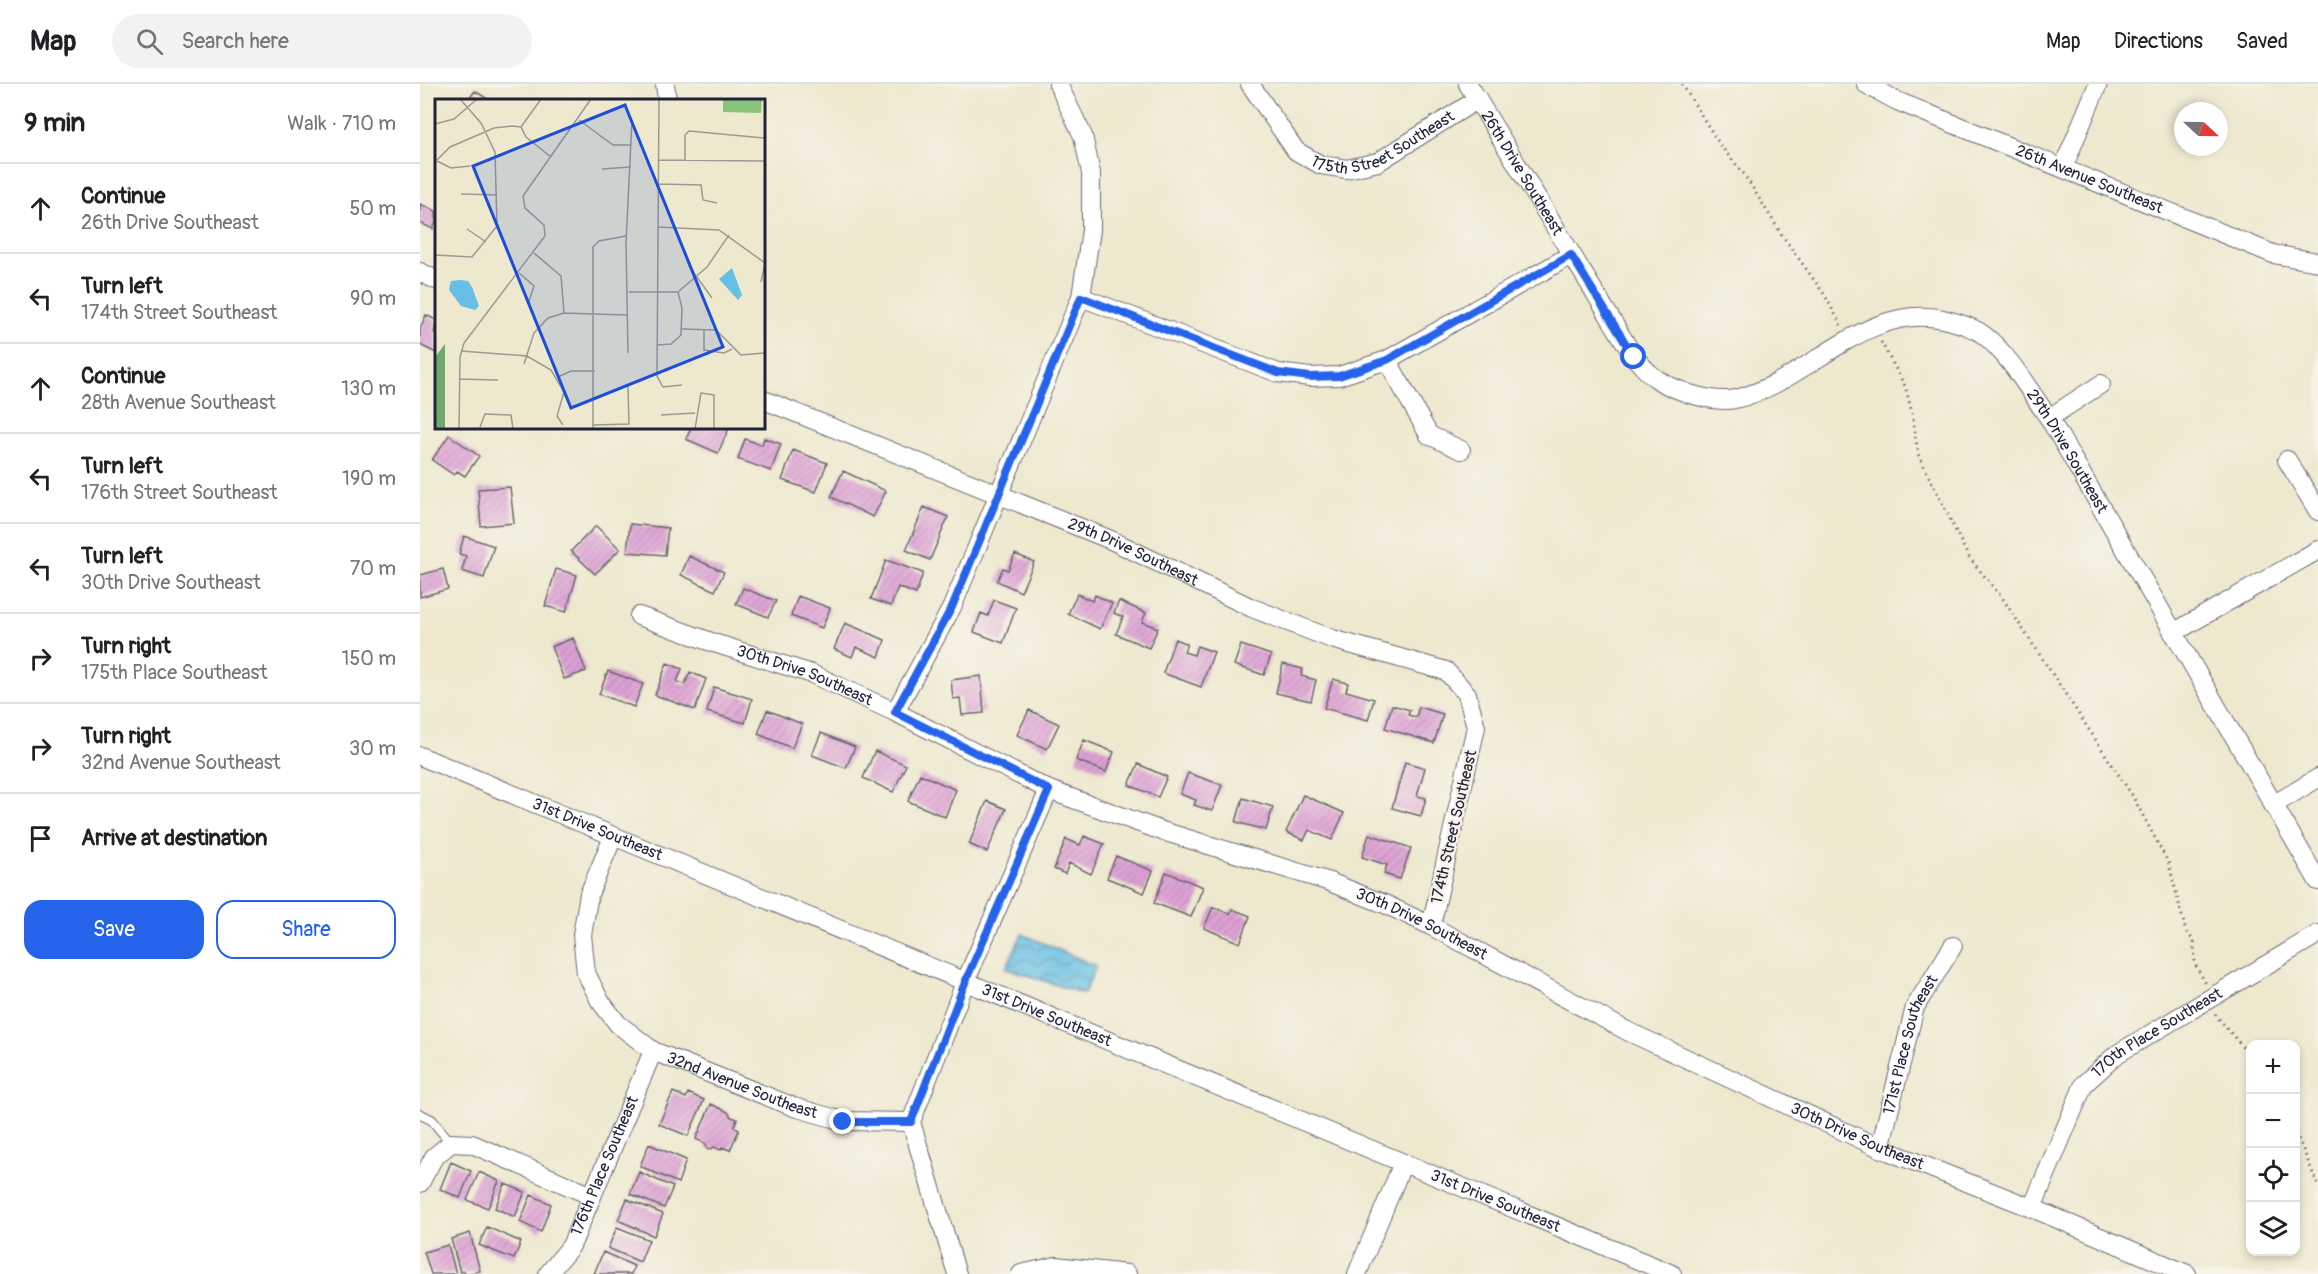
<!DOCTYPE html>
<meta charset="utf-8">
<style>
body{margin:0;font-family:Pangolin,sans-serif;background:#f2f2f2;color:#202124}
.controls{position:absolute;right:18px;bottom:18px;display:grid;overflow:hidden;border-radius:12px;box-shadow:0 3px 9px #0003}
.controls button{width:54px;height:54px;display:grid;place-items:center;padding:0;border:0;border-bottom:2px solid #e0e0e0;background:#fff;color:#202124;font:30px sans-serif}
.compass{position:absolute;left:1754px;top:18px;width:54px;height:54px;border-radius:50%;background:#fff;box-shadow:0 3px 9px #0003;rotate:112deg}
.stop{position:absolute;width:18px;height:18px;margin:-14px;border:4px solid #2563eb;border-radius:50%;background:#fff}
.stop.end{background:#2563eb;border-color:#fff;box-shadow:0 2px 6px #0008}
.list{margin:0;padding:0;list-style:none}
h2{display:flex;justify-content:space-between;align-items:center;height:78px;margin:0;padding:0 24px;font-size:26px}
h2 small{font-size:20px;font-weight:400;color:#757577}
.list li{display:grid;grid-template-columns:39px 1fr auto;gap:18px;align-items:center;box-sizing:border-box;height:90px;padding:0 24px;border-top:2px solid #e0e0e0}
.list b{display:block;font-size:22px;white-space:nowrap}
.list p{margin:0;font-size:20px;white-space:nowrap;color:#757577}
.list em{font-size:20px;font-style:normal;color:#757577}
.actions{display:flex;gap:12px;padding:18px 24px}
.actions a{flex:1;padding:14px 0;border:2px solid #2563eb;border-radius:18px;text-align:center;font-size:21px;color:#2563eb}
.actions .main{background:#2563eb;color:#fff}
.icon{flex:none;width:33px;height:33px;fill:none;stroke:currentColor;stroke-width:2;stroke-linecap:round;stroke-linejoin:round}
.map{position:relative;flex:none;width:1898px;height:1190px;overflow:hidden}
header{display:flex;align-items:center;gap:36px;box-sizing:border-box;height:84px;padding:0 30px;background:#fff;border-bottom:2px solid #e0e0e0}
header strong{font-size:28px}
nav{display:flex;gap:33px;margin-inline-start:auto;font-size:21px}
.search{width:420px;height:54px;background:#f2f2f2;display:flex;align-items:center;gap:15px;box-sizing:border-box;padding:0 21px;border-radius:33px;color:#757577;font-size:22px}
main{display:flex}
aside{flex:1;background:#fff}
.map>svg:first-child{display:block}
.water{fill:url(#water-waves);stroke:#457090;stroke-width:1.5}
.building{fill:url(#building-hatch)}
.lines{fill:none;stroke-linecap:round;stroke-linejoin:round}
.service-casing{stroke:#69676e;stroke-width:11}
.minor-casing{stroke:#69676e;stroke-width:20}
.path{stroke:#69676e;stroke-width:3;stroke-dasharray:1.5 4.5;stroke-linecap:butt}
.service{stroke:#fff;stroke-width:9}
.minor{stroke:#fff;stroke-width:18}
.route{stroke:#2563eb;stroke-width:8}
.labels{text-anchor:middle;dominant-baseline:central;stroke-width:5;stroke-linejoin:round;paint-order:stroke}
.street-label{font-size:16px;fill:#22223b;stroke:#f7f3e8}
.inset-road{fill:none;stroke:#9c9993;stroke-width:1.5}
.view{fill:#1d4ed8;fill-opacity:0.15;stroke:#1d4ed8;stroke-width:3}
.inset-edge{fill:none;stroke:#22223b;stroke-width:3}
</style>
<header>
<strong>Map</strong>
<div class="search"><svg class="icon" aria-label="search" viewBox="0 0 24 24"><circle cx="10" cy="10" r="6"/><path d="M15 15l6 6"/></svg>Search here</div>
<nav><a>Map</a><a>Directions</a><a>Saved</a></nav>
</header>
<main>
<aside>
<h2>9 min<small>Walk · 710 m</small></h2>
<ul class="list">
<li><svg class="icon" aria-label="ahead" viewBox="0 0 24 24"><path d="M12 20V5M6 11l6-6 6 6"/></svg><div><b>Continue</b><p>26th Drive Southeast</p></div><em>50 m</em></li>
<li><svg class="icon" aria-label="left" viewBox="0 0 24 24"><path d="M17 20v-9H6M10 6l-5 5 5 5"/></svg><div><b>Turn left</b><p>174th Street Southeast</p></div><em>90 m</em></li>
<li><svg class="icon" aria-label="ahead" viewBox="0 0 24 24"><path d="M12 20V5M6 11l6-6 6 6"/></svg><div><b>Continue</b><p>28th Avenue Southeast</p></div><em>130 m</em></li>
<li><svg class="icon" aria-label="left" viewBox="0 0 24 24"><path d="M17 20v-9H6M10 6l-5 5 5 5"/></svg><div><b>Turn left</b><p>176th Street Southeast</p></div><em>190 m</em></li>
<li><svg class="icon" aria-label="left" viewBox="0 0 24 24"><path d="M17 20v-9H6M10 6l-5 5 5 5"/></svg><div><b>Turn left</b><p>30th Drive Southeast</p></div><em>70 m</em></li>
<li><svg class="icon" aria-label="right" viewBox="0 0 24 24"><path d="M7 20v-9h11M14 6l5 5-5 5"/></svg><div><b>Turn right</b><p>175th Place Southeast</p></div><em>150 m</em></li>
<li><svg class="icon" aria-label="right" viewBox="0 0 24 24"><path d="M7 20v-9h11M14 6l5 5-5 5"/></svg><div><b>Turn right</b><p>32nd Avenue Southeast</p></div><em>30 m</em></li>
<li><svg class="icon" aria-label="arrive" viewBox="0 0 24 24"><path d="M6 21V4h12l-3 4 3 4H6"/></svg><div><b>Arrive at destination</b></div></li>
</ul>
<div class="actions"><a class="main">Save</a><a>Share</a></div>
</aside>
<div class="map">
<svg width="1898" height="1190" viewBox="0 0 1898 1190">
<defs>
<pattern id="water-waves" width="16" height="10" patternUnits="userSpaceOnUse" patternTransform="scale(1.5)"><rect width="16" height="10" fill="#68bfe5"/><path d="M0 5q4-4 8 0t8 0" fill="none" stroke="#559bbb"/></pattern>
<pattern id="building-hatch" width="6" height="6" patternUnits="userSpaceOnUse" patternTransform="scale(1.5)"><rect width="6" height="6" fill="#dda1d4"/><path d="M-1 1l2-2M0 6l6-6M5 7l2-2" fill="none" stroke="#bd8ab7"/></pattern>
</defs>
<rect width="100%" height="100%" fill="#f7f3e8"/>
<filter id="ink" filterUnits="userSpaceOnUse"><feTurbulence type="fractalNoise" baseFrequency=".0167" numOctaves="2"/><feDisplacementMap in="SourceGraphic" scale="12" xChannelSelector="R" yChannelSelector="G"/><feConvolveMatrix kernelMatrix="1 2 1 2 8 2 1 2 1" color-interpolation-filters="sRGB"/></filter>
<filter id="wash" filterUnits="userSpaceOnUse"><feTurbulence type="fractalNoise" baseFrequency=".008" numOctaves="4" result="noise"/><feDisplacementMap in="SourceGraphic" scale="24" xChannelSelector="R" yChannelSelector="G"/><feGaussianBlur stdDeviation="1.35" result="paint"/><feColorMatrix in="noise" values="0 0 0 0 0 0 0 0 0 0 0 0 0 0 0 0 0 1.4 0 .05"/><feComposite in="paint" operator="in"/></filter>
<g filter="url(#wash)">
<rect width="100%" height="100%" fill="#ede8ce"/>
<path class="water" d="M602,850l74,32 -12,28 -78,-26z"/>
<g id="blocks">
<path class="building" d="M55,7l14,9h-21z
M0,120l16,7v11l-3,7 -13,-6z
M6,231l10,5 -2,13 2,1v19l-16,-8v-16z
M271,344h38l-11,25 -32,-14z
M29,351l30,21 -14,20 -8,-5 -3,4 -22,-15z
M344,354l17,6 -10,27 -33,-12 7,-20 17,6z
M373,366l34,13 -11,29 -34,-12z
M423,387l43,20 -13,26 -42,-20z
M90,403l4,36 -33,3 -3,-37z
M504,423l24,10 -18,43 -24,-10z
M210,440l38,4 -3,27 -38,-3z
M176,442l24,23 -25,25 -24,-23z
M44,452l30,10 -10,32 -22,-7 4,-15 -7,-2z
M595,470l19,8 -13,30 -24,-11 6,-13 5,2z
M269,472l35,16 -9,19 -34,-16z
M466,476l37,13 -7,21 -18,-7 -7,19 -20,-7z
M23,485l5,20 -28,8v-22z
M136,485l21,6 -11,37 -21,-6z
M323,504l33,13 -8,16 -32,-13z
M657,510l15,7 3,-6 17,8 -12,26 -32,-15z
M378,512l32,12 -8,20 -31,-12z
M574,516l22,8 -13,35 -29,-11 7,-19 7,3z
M699,517l27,12 -4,9 16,6 -9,20 -33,-14 7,-17 -9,-4z
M425,539l40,17 -6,17 -23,-10 -4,10 -18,-8z
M153,554l13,33 -22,8 -13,-32z
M755,555l12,5 -3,8 10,3 3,-9 17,6 -13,35 -38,-14z
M821,561l30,10 -7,20 -30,-10z
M247,579l15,6 -5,13 8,2 5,-12 16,7 -11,31 -40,-15z
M863,580l20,5 -2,7 15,4 -5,21 -35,-8z
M188,587l35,13 -9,23 -35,-13z
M561,592l3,37 -22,2 -2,-17 -7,1 -2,-19z
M913,595l15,4 -2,8 28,8 -6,21 -44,-12z
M294,603l38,12 -7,24 -38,-11z
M972,621l18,5 -2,5 8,2 3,-10 24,7 -9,29 -49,-15z
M347,626l35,14 -10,24 -34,-14z
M609,626l30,14 -12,25 -30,-14z
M401,649l34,14 -9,21 -34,-13z
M664,656l30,12 -8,20 -30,-12z
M455,667l31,14 -13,27 -30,-14z
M985,678l20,6 -8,28 9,2 -5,18 -29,-8z
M718,680l29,13 -9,20 -29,-12z
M768,689l34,12 -10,26 -18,-6 2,-5 -16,-6z
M500,690l36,16 -11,27 -37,-16z
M883,711l41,18 -12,27 -23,-10 -5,10 -18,-8z
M823,714l30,9 -7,23 -30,-8z
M567,717l19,8 -19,43 -18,-8z
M949,750l42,14 -11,31 -16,-5 3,-9 -25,-8z
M664,752l20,8 -13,30 -22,-11 -4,11 -11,-5 12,-30 14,6z
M696,772l37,15 -9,22 -37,-15z
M746,788l37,15 -12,30 -37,-14z
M793,823l17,7 2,-5 18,7 -10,27 -36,-15z
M253,1008l13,6 2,-5 16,7 -16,36 -29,-12z
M291,1020l17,8 3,5 6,2 -3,8 5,3 -9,20 -8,-3 -1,3 -7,-3 -6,3 -3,-7 -9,-4z
M229,1060l37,16 -8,23 -38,-17z
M31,1078l20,9 -11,27 -20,-9z
M59,1088l20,9 -11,27 -21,-8z
M219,1088l34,15 -9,21 -34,-14z
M85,1100l20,8 -10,25 -20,-9z
M111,1111l20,9 -10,28 -21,-10z
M207,1115l36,15 -9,22 -36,-16z
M67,1143l34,15 -7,17 -35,-14z
M197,1143l32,13 -9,22 -32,-14z
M50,1149l10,38 -16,3v-3l-4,1 -9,-33z
M28,1161l8,29h-25l-7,-22z
M183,1168l31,14 -3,8h-37z"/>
</g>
</g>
<g filter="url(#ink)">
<use href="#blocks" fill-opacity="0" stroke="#69676e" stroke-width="1.5"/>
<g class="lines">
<g class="service-casing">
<path id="service" d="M0,1030l12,6 19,23"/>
</g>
<g class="minor-casing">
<g id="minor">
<path d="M245,0l2,16"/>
<path id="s1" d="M830,0l46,67 25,14 26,4 31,-7 100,-63"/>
<path id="s2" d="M1048,0l166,273c7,7 14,17 23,22 9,7 22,11 33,15 13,4 31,8 45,5 72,-16 129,-97 208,-80 13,3 31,8 42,17 26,21 44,55 64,82l269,463"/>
<path id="s3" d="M1446,0l31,17 376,153 45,8"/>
<path d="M1643,84l35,-84"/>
<path d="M0,188l16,8"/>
<path d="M661,213l197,76 32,4 29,-1 48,-16 184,-105"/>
<path d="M967,276l42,75 32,15"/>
<path id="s4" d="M344,316l347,140 141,68 80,31 114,32 21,23 9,33 -45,199"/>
<path d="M1629,334l52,-34"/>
<path d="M1867,376l31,51"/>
<path id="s5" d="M219,532l75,27 98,31 83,38 154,78 113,41 165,50 60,24 44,21 196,105 253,117 152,60 155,66"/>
<path d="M1753,549l145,-83"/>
<path d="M475,628l57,-105 129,-310 10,-67v-57l-8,-37 -25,-52"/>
<path id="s6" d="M0,672l1252,518"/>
<path d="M1853,721l45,-27"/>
<path id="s7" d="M193,753l-24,57 -7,41 4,38 14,28 18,23 35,27 141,56 49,14 68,1"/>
<path d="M491,1038l55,-142 83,-190"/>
<path d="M491,1038l46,152"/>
<path id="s8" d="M1460,1064l35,-141 38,-61"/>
<path d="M0,1099l14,-26 17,-14 21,1 120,52"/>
<path id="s9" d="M1612,1124l52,-124 33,-30 201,-120"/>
<path id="s10" d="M128,1190l23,-28 82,-195"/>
<path d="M601,1190l35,-8 71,8"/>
<path d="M937,1190l46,-111"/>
</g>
</g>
<path class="path" d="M1262,0l38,61 24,29 38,61 42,59 17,31
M1461,258l24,44 7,26 6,42 50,102 35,43 129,196 37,69 16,64 9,14 1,22 11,20
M1795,930l35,42
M1876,1049l22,52"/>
<use href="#service" class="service"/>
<use href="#minor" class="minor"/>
</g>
</g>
<g class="lines" filter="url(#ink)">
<path class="route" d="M423,1038h68l55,-142 83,-190 -154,-78 57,-105 129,-310 197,76 32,4 29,-1 48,-16 184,-105 63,102"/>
</g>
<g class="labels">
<g class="street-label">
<text stroke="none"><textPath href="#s1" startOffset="178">175th Street Southeast</textPath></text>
<text stroke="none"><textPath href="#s2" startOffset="104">26th Drive Southeast</textPath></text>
<text stroke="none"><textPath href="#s3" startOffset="243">26th Avenue Southeast</textPath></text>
<text stroke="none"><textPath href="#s2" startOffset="849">29th Drive Southeast</textPath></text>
<text stroke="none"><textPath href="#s4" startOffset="399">29th Drive Southeast</textPath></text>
<text stroke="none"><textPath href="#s5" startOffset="176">30th Drive Southeast</textPath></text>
<text transform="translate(1034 743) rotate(-77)">174th Street Southeast</text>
<text stroke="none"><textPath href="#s6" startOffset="192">31st Drive Southeast</textPath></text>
<text stroke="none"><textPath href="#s5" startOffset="843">30th Drive Southeast</textPath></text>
<text stroke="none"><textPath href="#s6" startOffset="678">31st Drive Southeast</textPath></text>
<text stroke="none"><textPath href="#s9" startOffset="224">170th Place Southeast</textPath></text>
<text stroke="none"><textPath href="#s8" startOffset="108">171st Place Southeast</textPath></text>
<text stroke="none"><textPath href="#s7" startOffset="342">32nd Avenue Southeast</textPath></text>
<text stroke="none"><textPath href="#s5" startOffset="1328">30th Drive Southeast</textPath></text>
<text stroke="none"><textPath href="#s10" startOffset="123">176th Place Southeast</textPath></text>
<text stroke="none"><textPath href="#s6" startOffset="1164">31st Drive Southeast</textPath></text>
</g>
</g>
<g transform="translate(15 15)">
<rect width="330" height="330" fill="#ede8ce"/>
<path d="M10,245v85h-10v-72z" fill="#6eaa6a"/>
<path d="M288,0h39l-1,14 -38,-1z" fill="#88c47a"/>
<path d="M297,169l10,27 -4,5 -19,-21zM25,181l8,1 4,6 7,19 -4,4 -14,-4 -12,-16 2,-9z" fill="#68bfe5"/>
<path class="inset-road" d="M224,0l-2,277 6,11 19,-2M144,21l34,25h18M0,25l19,-5 23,-20M86,28l20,-28M2,61l13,-13 44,-19 18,-2 9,1 5,10 25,20M224,61l106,1M250,61v-25l4,-4 76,7M2,62l14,7 19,-2M167,70l29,-2M223,85l43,1 2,15 14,3M26,95l36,1M223,128l61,3 46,33M32,130l19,13M99,154l27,23 3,37M0,156l37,2 25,-31 -2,-74 -14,-29 -21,-24M251,156l3,11 23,32M84,174l15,13 -6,18M326,183l4,-19M194,193h49M243,193l29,-25 22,-32M247,230l34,1 25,25 24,-2M269,230v21l20,3 8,-4M222,246l14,-1 10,-9 1,-27 -4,-16M26,252l66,5 24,14 13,22 -7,24 6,9M193,254l-2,-110 6,-123M89,265l10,-31 14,-15 16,-5 63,2M123,278l13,-6h24M24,280l39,1M226,316l34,-2M158,326l36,-1 -1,-37M45,328l5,-13 26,1 2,14M24,330l1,-72 4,-14 81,-107 -1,-11 -19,-17 -2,-12 68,-97M158,330v-182l6,-6 27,-5M260,330l6,-36 13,2v34"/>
<path class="view" d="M190,6l98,242 -152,61 -98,-242z"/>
<rect width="330" height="330" class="inset-edge"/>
</g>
</svg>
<div class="controls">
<button>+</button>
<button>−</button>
<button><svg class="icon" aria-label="locate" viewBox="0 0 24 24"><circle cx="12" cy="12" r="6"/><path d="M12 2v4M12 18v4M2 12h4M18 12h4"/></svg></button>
<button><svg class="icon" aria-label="layers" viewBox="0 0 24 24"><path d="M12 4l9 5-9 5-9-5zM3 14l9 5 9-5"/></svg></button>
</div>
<svg class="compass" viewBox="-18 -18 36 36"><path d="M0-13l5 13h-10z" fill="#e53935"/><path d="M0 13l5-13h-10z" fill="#757577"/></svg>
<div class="stop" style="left:1214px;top:273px"></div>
<div class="stop end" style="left:423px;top:1038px"></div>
</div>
</main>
